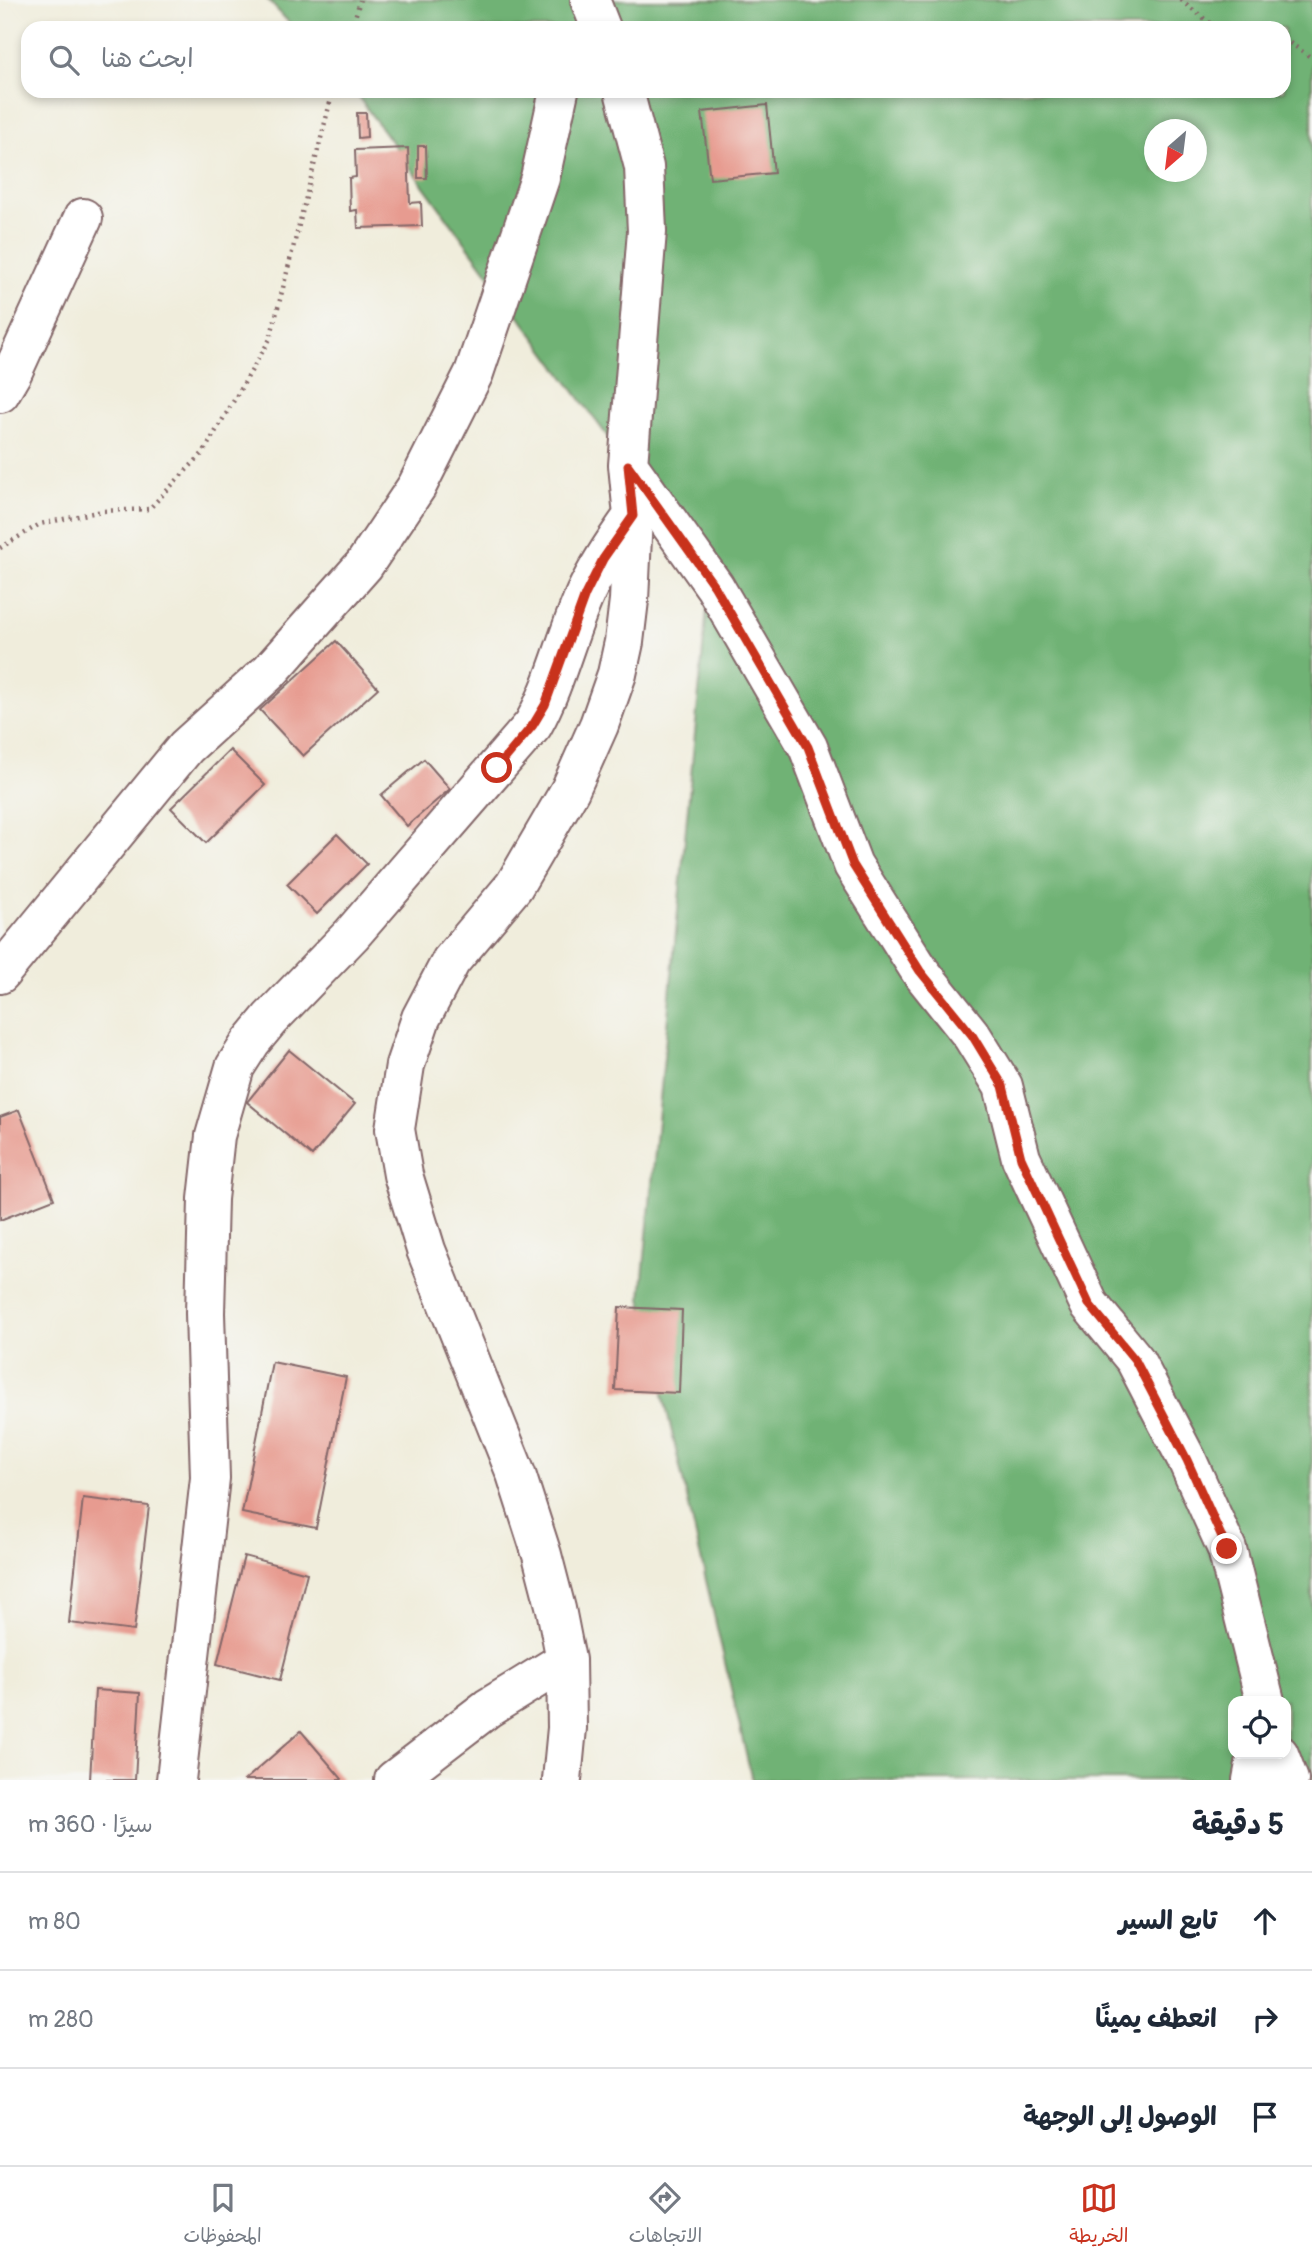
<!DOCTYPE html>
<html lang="ar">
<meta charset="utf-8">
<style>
body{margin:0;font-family:Pangolin,"Playpen Sans Arabic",sans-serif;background:#f6f6f7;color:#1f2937;direction:rtl}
.controls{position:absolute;right:21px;bottom:21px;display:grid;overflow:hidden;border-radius:14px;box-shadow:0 4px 10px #0003}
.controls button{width:63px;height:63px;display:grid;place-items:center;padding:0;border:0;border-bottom:2px solid #e0e1e3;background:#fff;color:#1f2937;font:35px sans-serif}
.compass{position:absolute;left:1144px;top:119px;width:63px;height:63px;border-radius:50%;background:#fff;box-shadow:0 4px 10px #0003;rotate:208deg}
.stop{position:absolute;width:21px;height:21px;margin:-16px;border:5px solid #c8321e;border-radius:50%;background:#fff}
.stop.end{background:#c8321e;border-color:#fff;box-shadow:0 2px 7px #0008}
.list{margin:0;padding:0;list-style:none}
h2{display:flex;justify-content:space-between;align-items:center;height:91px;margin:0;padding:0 28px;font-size:30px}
h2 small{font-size:23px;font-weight:400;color:#747a83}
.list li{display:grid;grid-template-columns:46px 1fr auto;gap:21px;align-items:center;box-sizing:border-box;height:98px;padding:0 28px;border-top:2px solid #e0e1e3}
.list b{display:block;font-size:26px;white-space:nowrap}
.list em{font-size:23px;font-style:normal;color:#747a83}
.icon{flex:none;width:38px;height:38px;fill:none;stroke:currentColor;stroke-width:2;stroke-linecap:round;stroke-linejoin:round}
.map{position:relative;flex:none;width:1312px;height:1780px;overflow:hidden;direction:ltr}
.search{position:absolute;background:#fff;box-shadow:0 4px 10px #0003;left:21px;right:21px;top:21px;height:77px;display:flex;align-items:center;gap:18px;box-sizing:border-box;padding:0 24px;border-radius:21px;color:#747a83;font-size:26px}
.sheet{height:385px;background:#fff}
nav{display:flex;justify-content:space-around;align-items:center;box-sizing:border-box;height:98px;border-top:2px solid #e0e1e3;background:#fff;font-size:19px;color:#747a83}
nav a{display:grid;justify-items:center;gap:4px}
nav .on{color:#c8321e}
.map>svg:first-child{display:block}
.forest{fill:#70b275;stroke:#5d6850;stroke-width:2;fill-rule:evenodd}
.building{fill:#e79b90}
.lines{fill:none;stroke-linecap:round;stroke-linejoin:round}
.minor-casing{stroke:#846769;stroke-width:42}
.path{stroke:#846769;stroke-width:4.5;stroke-dasharray:2 5;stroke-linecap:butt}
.minor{stroke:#fff;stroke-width:38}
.route{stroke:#c8321e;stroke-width:9}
</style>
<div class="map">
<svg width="1312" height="1780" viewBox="0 0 1312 1780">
<rect width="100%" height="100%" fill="#f6f6f2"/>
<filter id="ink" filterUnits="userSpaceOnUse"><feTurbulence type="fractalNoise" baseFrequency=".0143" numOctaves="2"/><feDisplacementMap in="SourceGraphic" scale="14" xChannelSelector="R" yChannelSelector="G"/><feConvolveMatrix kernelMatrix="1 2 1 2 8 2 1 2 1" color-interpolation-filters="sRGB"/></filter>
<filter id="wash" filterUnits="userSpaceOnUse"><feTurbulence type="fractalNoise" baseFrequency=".00686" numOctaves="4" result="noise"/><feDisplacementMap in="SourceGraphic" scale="28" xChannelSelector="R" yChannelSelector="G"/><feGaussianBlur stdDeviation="1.57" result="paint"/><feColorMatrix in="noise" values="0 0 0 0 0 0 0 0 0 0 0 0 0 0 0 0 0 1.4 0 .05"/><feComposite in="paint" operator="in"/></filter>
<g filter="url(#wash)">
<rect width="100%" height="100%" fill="#f0eddc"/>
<path class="forest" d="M268,0h1044v1780h-560l-111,-482 69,-722 -356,-485h930v-63h-990zM1154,130h42v42h-42zM1233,1701h53v53h-53z"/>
<g id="blocks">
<path class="building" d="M767,105l7,68 -64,6 -8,-67z
M357,113h9l1,24 -9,1z
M418,146h8l1,32h-9z
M408,148l2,55 11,-1 1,24 -64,2 -1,-18 -7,1 -1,-33 7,-1 -1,-27z
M336,641l42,47 -75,68 -43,-46z
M230,750l35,35 -59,58 -35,-35z
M424,759l26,30 -43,37 -26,-31z
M337,834l30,30 -50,50 -30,-30z
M289,1050l66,54 -43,52 -65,-54z
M19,1110l35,89 -54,21v-103z
M619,1307l63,3 -3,83 -64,-3z
M272,1362l74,15 -30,151 -74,-15z
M83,1498l66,8 -15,125 -65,-8z
M244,1556l63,17 -27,107 -63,-16z
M95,1690l45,3 -5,87h-45z
M301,1731l41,48 -1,1h-96z"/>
</g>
</g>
<g filter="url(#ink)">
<use href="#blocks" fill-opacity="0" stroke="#846769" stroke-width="2"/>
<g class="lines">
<g class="minor-casing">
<path id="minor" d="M590,0l11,28
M0,393l13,-22 70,-153
M629,466l86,121 93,160 45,118 67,106 52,65 31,50 18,72 68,146 46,56 52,100 40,89 38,152
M0,974l186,-227 84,-76 94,-106 53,-79 57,-113 66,-195 19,-87
M1279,1754l10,26
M176,1780l34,-302 -5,-165 3,-114 7,-63 20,-69 16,-25 19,-23 82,-85 181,-209c23,-41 33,-88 52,-131 13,-28 30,-53 48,-78
M394,1780l94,-72 78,-48
M562,1780l5,-52 -1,-68 -10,-51 -14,-54 -26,-81 -90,-224 -23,-75 -8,-46 10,-64 16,-47 30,-57 63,-75 56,-96 29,-65 18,-51 7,-32 5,-42 4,-84 -5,-51 19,-234 -3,-64 -20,-76
M1252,1780l5,-26"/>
</g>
<path class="path" d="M1181,0l35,28
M352,28l8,-28
M1284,39l28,19
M0,548l40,-24 62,-13 47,-2 54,-56 67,-114 63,-248"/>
<use href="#minor" class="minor"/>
</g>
</g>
<g class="lines" filter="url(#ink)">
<path class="route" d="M497,768l36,-43 12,-20 40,-110 18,-36 30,-43 -5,-51 87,122 93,160 45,118 67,106 52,64 31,51 18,72 68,146 46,56 52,100 40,89"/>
</g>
</svg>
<div class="controls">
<button><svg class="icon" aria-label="locate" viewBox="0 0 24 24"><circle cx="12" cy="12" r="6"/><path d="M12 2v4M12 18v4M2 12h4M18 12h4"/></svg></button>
</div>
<svg class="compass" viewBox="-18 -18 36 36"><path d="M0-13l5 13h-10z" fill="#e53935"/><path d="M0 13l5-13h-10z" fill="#747a83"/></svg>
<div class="stop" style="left:497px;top:768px"></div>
<div class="stop end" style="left:1227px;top:1549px"></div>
<div class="search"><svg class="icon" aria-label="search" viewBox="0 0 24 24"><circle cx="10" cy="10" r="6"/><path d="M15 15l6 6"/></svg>ابحث هنا</div>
</div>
<section class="sheet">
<h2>5 دقيقة<small>سيرًا · 360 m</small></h2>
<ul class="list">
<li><svg class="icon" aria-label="ahead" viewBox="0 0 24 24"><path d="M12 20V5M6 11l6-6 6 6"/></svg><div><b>تابع السير</b></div><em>80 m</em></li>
<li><svg class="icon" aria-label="right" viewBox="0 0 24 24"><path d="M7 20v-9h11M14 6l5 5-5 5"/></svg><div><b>انعطف يمينًا</b></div><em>280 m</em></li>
<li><svg class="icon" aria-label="arrive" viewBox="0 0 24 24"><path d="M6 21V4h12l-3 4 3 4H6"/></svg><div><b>الوصول إلى الوجهة</b></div></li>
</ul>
</section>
<nav>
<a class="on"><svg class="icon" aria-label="map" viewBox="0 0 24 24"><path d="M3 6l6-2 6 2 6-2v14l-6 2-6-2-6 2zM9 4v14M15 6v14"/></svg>الخريطة</a>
<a><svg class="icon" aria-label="directions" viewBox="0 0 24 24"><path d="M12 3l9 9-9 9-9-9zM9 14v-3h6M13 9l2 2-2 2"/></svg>الاتجاهات</a>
<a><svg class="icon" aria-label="saved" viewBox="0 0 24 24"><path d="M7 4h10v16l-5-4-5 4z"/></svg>المحفوظات</a>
</nav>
